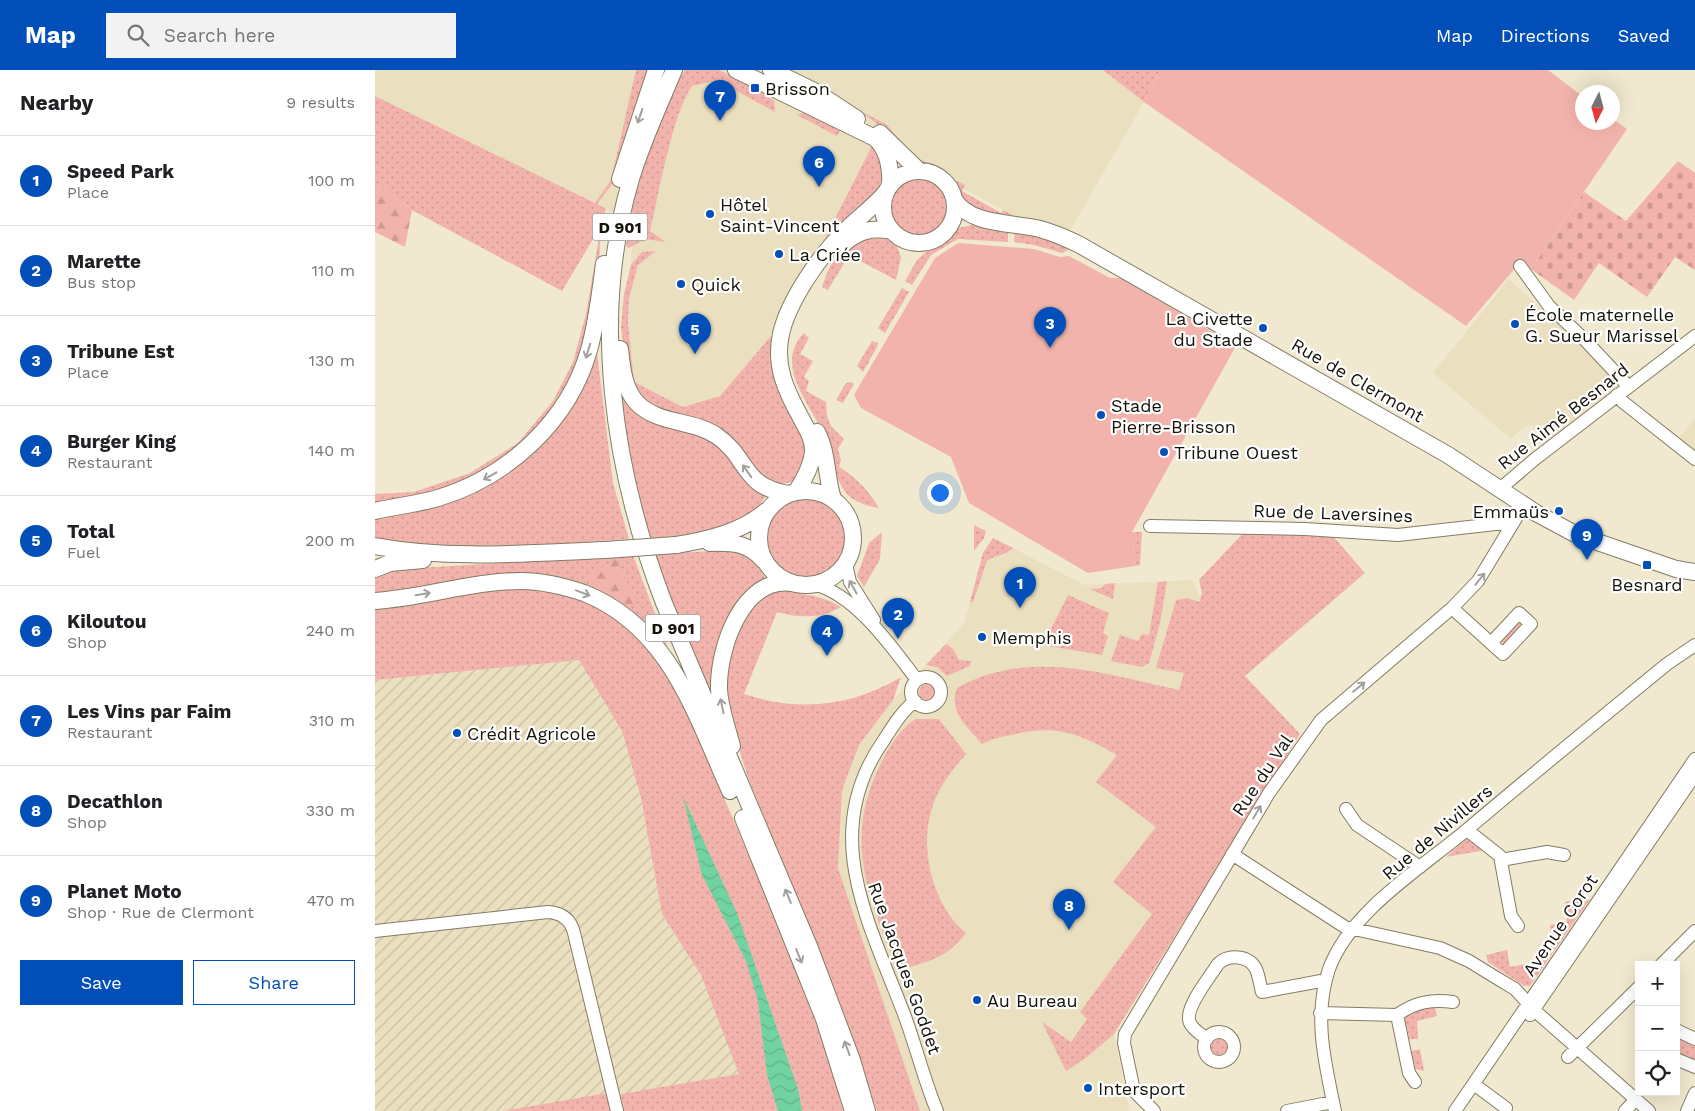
<!DOCTYPE html>
<meta charset="utf-8">
<style>
body{margin:0;font-family:"Work Sans",sans-serif;background:#f2f2f2;color:#202124}
.controls{position:absolute;right:15px;bottom:15px;display:grid;overflow:hidden;border-radius:0px;box-shadow:0 5px 20px #0002}
.controls button{width:45px;height:45px;display:grid;place-items:center;padding:0;border:0;border-bottom:1px solid #e0e0e0;background:#fff;color:#202124;font:25px sans-serif}
.compass{position:absolute;left:1200px;top:15px;width:45px;height:45px;border-radius:50%;background:#fff;box-shadow:0 5px 20px #0002;rotate:186deg}
.you{position:absolute;left:564px;top:422px;width:18px;height:18px;margin:-12px;border:4px solid #fff;border-radius:50%;background:#1a73e8;box-shadow:0 0 0 8px #1a73e833}
.badge{display:grid;place-items:center;width:32px;height:32px;border-radius:50%;background:#034fb9;color:#fff;font-size:16px;font-weight:700}
.pin{position:absolute;translate:-50% -41px;filter:drop-shadow(0 1px 2px #0008)}
.pin::after{content:'';position:absolute;top:26px;width:18px;height:15px;background:inherit;clip-path:polygon(0 0,100% 0,50% 100%)}
.list{margin:0;padding:0;list-style:none}
h2{display:flex;justify-content:space-between;align-items:center;height:65px;margin:0;padding:0 20px;font-size:21px}
h2 small{font-size:16px;font-weight:400;color:#757577}
.list li{display:grid;grid-template-columns:32px 1fr auto;gap:15px;align-items:center;box-sizing:border-box;height:90px;padding:0 20px;border-top:1px solid #e0e0e0}
.list b{display:block;font-size:19px;white-space:nowrap}
.list p{margin:0;font-size:16px;white-space:nowrap;color:#757577}
.list em{font-size:16px;font-style:normal;color:#757577}
.actions{display:flex;gap:10px;padding:15px 20px}
.actions a{flex:1;padding:11px 0;border:1px solid #034fb9;border-radius:0px;text-align:center;font-size:18px;color:#034fb9}
.actions .main{background:#034fb9;color:#fff}
.icon{flex:none;width:28px;height:28px;fill:none;stroke:currentColor;stroke-width:2;stroke-linecap:round;stroke-linejoin:round}
.map{position:relative;flex:none;width:1320px;height:1041px;overflow:hidden}
header{display:flex;align-items:center;gap:30px;box-sizing:border-box;height:70px;padding:0 25px;background:#034fb9;color:#fff}
header strong{font-size:24px}
nav{display:flex;gap:28px;margin-inline-start:auto;font-size:18px}
.search{width:350px;height:45px;background:#f2f2f2;display:flex;align-items:center;gap:12px;box-sizing:border-box;padding:0 18px;border-radius:0px;color:#757577;font-size:19px}
main{display:flex}
aside{flex:1;background:#fff}
.map>svg:first-child{display:block}
.built{fill:#eadfbe}
.industrial{fill:url(#industrial-furrows)}
.grass{fill:url(#grass-dots)}
.forest{fill:url(#forest-firs)}
.cemetery{fill:url(#cemetery-stones)}
.green{fill:#f2b3ac}
.water{fill:url(#water-waves)}
.lines{fill:none;stroke-linecap:round;stroke-linejoin:round}
.minor-casing{stroke:#837c65;stroke-width:14}
.major-casing{stroke:#837c65;stroke-width:18}
.minor{stroke:#fff;stroke-width:12}
.major{stroke:#fff;stroke-width:16}
.major-bridge-casing{stroke:#837c65;stroke-width:18;stroke-linecap:butt}
.major-bridge{stroke:#fff;stroke-width:16}
.oneway{stroke:#a1a09d}
.poi-dot{fill:#034fb9;stroke:#fff;stroke-width:2}
.labels{text-anchor:middle;dominant-baseline:central;stroke-width:4.5;stroke-linejoin:round;paint-order:stroke}
.shield{fill:#fff;stroke:#5b5953;stroke-width:1}
.shield-label{font-size:16px;font-weight:bold;fill:#151209}
.poi-label{font-size:18px;fill:#151209;stroke:#fff;text-anchor:start}
.street-label{font-size:18px;fill:#151209;stroke:#fff}
</style>
<header>
<strong>Map</strong>
<div class="search"><svg class="icon" aria-label="search" viewBox="0 0 24 24"><circle cx="10" cy="10" r="6"/><path d="M15 15l6 6"/></svg>Search here</div>
<nav><a>Map</a><a>Directions</a><a>Saved</a></nav>
</header>
<main>
<aside>
<h2>Nearby<small>9 results</small></h2>
<ul class="list">
<li><span class="badge">1</span><div><b>Speed Park</b><p>Place</p></div><em>100 m</em></li>
<li><span class="badge">2</span><div><b>Marette</b><p>Bus stop</p></div><em>110 m</em></li>
<li><span class="badge">3</span><div><b>Tribune Est</b><p>Place</p></div><em>130 m</em></li>
<li><span class="badge">4</span><div><b>Burger King</b><p>Restaurant</p></div><em>140 m</em></li>
<li><span class="badge">5</span><div><b>Total</b><p>Fuel</p></div><em>200 m</em></li>
<li><span class="badge">6</span><div><b>Kiloutou</b><p>Shop</p></div><em>240 m</em></li>
<li><span class="badge">7</span><div><b>Les Vins par Faim</b><p>Restaurant</p></div><em>310 m</em></li>
<li><span class="badge">8</span><div><b>Decathlon</b><p>Shop</p></div><em>330 m</em></li>
<li><span class="badge">9</span><div><b>Planet Moto</b><p>Shop · Rue de Clermont</p></div><em>470 m</em></li>
</ul>
<div class="actions"><a class="main">Save</a><a>Share</a></div>
</aside>
<div class="map">
<svg width="1320" height="1041" viewBox="0 0 1320 1041">
<defs>
<pattern id="industrial-furrows" width="10" height="10" patternUnits="userSpaceOnUse" patternTransform="scale(1.25)"><rect width="10" height="10" fill="#eadfbe"/><path d="M-1 1l2-2M0 10L10 0M9 11l2-2" fill="none" stroke="#c8bea2"/></pattern>
<pattern id="grass-dots" width="8" height="8" patternUnits="userSpaceOnUse" patternTransform="scale(1.25)"><rect width="8" height="8" fill="#f2b3ac"/><path d="M2 2h.1M6 6h.1" fill="none" stroke="#cf9993" stroke-width="1.8" stroke-linecap="round"/></pattern>
<pattern id="forest-firs" width="22" height="20" patternUnits="userSpaceOnUse" patternTransform="scale(1.25)"><rect width="22" height="20" fill="#f2b3ac"/><path d="M5 1l3.5 6h-7zM16 11l3.5 6h-7z" fill="#cf9993"/></pattern>
<pattern id="cemetery-stones" width="16" height="16" patternUnits="userSpaceOnUse" patternTransform="scale(1.25)"><rect width="16" height="16" fill="#f2b3ac"/><path d="M2 7V4a2 2 0 0 1 4 0v3zM10 15v-3a2 2 0 0 1 4 0v3z" fill="#cf9993"/></pattern>
<pattern id="water-waves" width="16" height="10" patternUnits="userSpaceOnUse" patternTransform="scale(1.25)"><rect width="16" height="10" fill="#71d3a1"/><path d="M0 5q4-4 8 0t8 0" fill="none" stroke="#61b489"/></pattern>
</defs>
<rect width="100%" height="100%" fill="#f1e9cf"/>
<path class="built" d="M0,0h728l41,32 -81,141 -188,-103 -52,103 -52,93 -51,60 -37,11 -49,-25 -6,-59 5,-95 -27,-19 -231,-113z
M1134,209l114,106 -80,60 -1,-8 -11,-12 -7,2 -13,12 -78,-66z
M1320,349v34l-18,-14z
M618,468l92,47 108,-5 27,71 80,83 -186,300 15,77h-209l-82,-242 4,-79 17,-45 34,-45 71,-76 19,-71z"/>
<path class="industrial" d="M204,590l43,71 19,67 21,116 39,61 39,100 11,36h-376v-431z"/>
<path class="grass" d="M261,0h16l-39,113 -16,21 9,5 -5,15 -2,43 -16,88 -31,61 -39,36 -60,36 -78,18v-12l39,-2 56,-19 48,-30 35,-42 20,-39 13,-48 15,-88 -39,65 -150,-81 -37,-28v-86l220,107 16,-23z
M310,0h34l46,23 9,8 1,11 -58,-32 -25,6c-20,29 -33,107 -42,145l16,11 -21,-3 -16,9 -3,-2c10,-65 25,-119 59,-176z
M728,0h58l-17,32z
M434,41l32,18 -4,7 -40,-21z
M485,41l26,13 28,33 24,10v3l-26,-10 -20,-25z
M500,70c3,5 7,11 9,17 9,35 -42,70 -64,91z
M516 137a28 28 0 1 1 56 0a28 28 0 1 1-56 0Z
M582,111l8,4 -3,6 39,22 3,-3 8,5v2l-26,-2 -26,-16 -6,-16z
M596,155l37,3v14l-50,-3 -27,16 -19,30 -7,-4 12,-21 8,-7 23,-13 11,-12z
M640,159l24,5 32,14 -9,5 -28,-8 -20,-3z
M488,169h26l6,2 6,16 -5,23 -47,-25 -21,35 -6,-3c9,-27 15,-36 41,-48z
M281,181l-18,14 -9,33 -1,25 6,59 49,25 37,-11 51,-60 37,116 -11,29 -20,4 -10,-3 -32,-38 -89,-39 -18,-26 -7,-52 3,-33 7,-29 11,-13z
M527,218l7,4 -24,41 -7,-5z
M429,263l5,5 -9,16 13,7 -9,16 5,4 -3,10 20,11 1,14 4,10 13,13 -6,10 3,11 -2,7c17,10 30,24 40,41 -16,-3 -30,-7 -38,-23 -8,-14 -10,-32 -16,-47 -12,-32 -53,-72 -21,-105z
M497,271l6,2 -1,4 -14,25 -6,-6z
M217,282l5,1 16,130 16,56 -164,12 -90,-10v-25l47,-10 106,-53z
M476,312l3,2 -11,19 -7,-3 10,-17z
M248,316l10,18 77,32 57,57 -14,24 -63,20 -43,1 -29,-146z
M391 468a40 40 0 1 1 80 0a40 40 0 1 1-80 0Z
M599,455l12,6 -2,7 -10,13z
M507,462l-2,27 -16,28 -7,-11 12,-33z
M757,462h10l-2,33 -5,1z
M868,463l89,2 33,38 -120,103 55,58 -186,300 -27,23 -21,14 -24,-49 29,20 16,-23 -7,-7 72,-98 -39,-32 43,-55 -60,-45 21,-27c-39,-22 -61,-31 -106,-20 -10,2 -20,4 -29,9 -14,-17 -34,-32 -25,-56 71,-40 148,-14 222,2l5,-17 -28,-5 20,-68 11,-2 12,4 3,-9 -3,-13z
M618,468l20,10c-8,8 -18,7 -26,13l-14,41h-3l13,-49z
M361,480l15,7 15,22 -14,8 -40,108 -7,-17 -4,-1 -49,-123z
M258,485l39,104 -66,-60 -49,-17 -182,15v-19l9,-8z
M792,511l-7,42 -11,40 -7,4 -31,-6 9,-26 18,6 4,-7 7,1 9,-53z
M740,513l-2,16 -23,-10 12,-1 3,-4z
M153,516l68,17 55,43 40,74 111,261 31,92 10,38h-219l-3,-17 118,-20 -38,-99 -39,-61 -21,-116 -19,-67 -43,-71 -204,20v-75l104,-15z
M406,519c21,6 42,6 60,18 -20,12 -42,11 -64,5l-33,82c54,18 107,13 157,-17l-8,23 -34,45 -17,45 -4,78 82,243h-43l-19,-56 -111,-280c-15,-50 -36,-112 -1,-159 13,-17 14,-20 35,-27z
M693,525l41,18 -6,20 5,3 -6,19 -59,-10z
M1142,551l7,6 -18,20 -6,-7z
M571,574l7,5 6,11 12,1 -1,5 -23,10 -10,-9 -11,-2z
M544 622a8 8 0 1 1 16 0a8 8 0 1 1-16 0Z
M541,649h23l27,35c-14,16 -26,31 -33,51 -15,41 -1,100 33,128 -21,27 -36,27 -68,38 -29,-74 -56,-130 -17,-208 8,-16 19,-35 35,-44z
M1092,768l18,12 -39,7z
M1215,829l-60,87h-6l-36,-24 -2,-7 21,-5 3,17 33,-6 10,-16 -3,-20 17,-3 -2,-20z
M1059,934l3,12 -20,5 1,18h-11l2,-3 -3,-12 -4,-1 1,-6 12,-8z
M1301,965l19,9v18l-19,-9z
M836 977a9 9 0 1 1 18 0a9 9 0 1 1-18 0Z
M1045,979l4,22 -12,-3 3,-3 -3,-10 -4,-3z
M232,1023l4,18h-107z"/>
<path class="forest" d="M0,112l37,28 -7,37 -30,-15z
M241,489l21,44 -12,8 -19,-12 -17,-23z"/>
<path class="cemetery" d="M1303,91l17,12v97l-20,-13 -28,40 -48,-34 -25,37 -43,-31 53,-77 42,29z"/>
<path class="green" d="M786,0h387l34,26 1,26h30v-3l14,10 -96,140 -9,-9 -56,66 -322,-224z
M583,173l76,6 26,8 9,-1 41,22h12l114,68 -104,186 3,34 -47,7 -119,-70 -18,-46 -90,-49 -7,-13 4,-7 77,-130z"/>
<path class="water" d="M308,727l54,116 61,176 4,22h-24l-11,-36 -9,-74 -12,-40 -44,-86z"/>
<g class="lines">
<g class="minor-casing">
<path id="minor" d="M1145,196l29,40 36,34 43,46
M1242,325l6,7 72,57
M1126,418l34,-29 160,-123
M775,456l155,3 93,6 115,-13
M471,494l4,18 24,38
M439,514c43,12 77,62 103,96
M1077,538l51,46 28,-30 -12,-11 -28,30
M536 622a15 15 0 1 1 30 0a15 15 0 1 1-30 0Z
M540,631c-13,10 -22,25 -31,39 -66,93 -15,182 20,274 12,32 20,66 33,97
M971,739l11,16 63,42
M1092,760l33,26 11,60 7,10
M857,784l113,73 95,21 29,13 26,16 20,12 19,21 115,101
M1126,790l46,-8 17,3
M0,861l173,-19c14,1 23,8 26,21l43,178
M1286,895l34,-34
M945,943l77,2 12,58 6,9
M1022,945c18,-13 35,-16 56,-13
M1155,945l165,-240
M1301,960l19,9
M829 977a15 15 0 1 1 30 0a15 15 0 1 1-30 0Z
M832,969c-6,-5 -14,-9 -17,-16 -7,-14 20,-46 28,-59 10,-10 31,-9 38,5 3,7 4,16 6,23l64,-12
M1193,987l71,-70
M1301,989l19,8
M1104,1018l27,20
M779,1041l-20,-20 -10,-48 1,-9 144,-241 52,-73 131,-112 26,-27 46,-76
M912,1041l46,-9
M960,1041c-10,-48 -22,-94 -6,-142 21,-58 94,-102 140,-141 65,-55 132,-110 198,-164l28,-19
M1080,1041l240,-352
M1250,1041l11,-12
M1312,1041l8,-18"/>
</g>
<g class="major-casing">
<path id="major" d="M299,0c-15,36 -32,72 -43,109 -41,139 -18,291 33,424l145,343 43,114 15,51
M361,0l139,68c14,13 16,31 15,48
M396,0l45,22 41,27
M505,63l39,38
M508 137a36 36 0 1 1 72 0a36 36 0 1 1-72 0Z
M245,109l36,-109
M579,129c16,27 59,23 86,30 14,4 28,10 40,16l368,210 88,58 41,22 99,34 19,3
M467,175c15,-14 29,-18 50,-14
M245,279c2,19 4,40 17,54 22,22 55,16 80,33 32,22 24,50 71,58
M442,362c11,21 9,45 16,67
M384 468a47 47 0 1 1 94 0a47 47 0 1 1-94 0Z
M421,422c8,-12 15,-25 17,-39 1,-13 -6,-24 -12,-35 -15,-27 -27,-52 -20,-84 7,-32 37,-76 61,-100 14,-15 31,-26 44,-42
M0,441c21,-5 43,-7 63,-13 70,-21 131,-77 151,-148 8,-28 11,-58 15,-86
M335,473c23,-1 39,0 54,18
M301,475c31,-5 66,-13 90,-34
M0,476c77,14 152,7 230,4
M0,499l15,-6 33,-3
M0,531c49,-3 97,-20 146,-20 22,0 42,5 63,12 86,34 111,121 146,198
M357,676c-5,-19 -12,-38 -13,-57 -1,-40 23,-113 73,-106
M368,748l81,201 29,92"/>
</g>
<use href="#minor" class="minor"/>
<use href="#major" class="major"/>
<g class="major-bridge-casing">
<path id="major-bridge" d="M230,480l71,-5"/>
</g>
<use href="#major-bridge" class="major-bridge"/>
</g>
<defs><path id="oneway-shaft" d="M-6 0H5M1.5-3L5.5 0L1.5 3" fill="none" stroke-width="1.6" stroke-linecap="round" stroke-linejoin="round" transform="scale(1.25)"/></defs>
<g class="oneway">
<use href="#oneway-shaft" transform="translate(265 46) rotate(109)"/>
<use href="#oneway-shaft" transform="translate(213 281) rotate(107)"/>
<use href="#oneway-shaft" transform="translate(372 401) rotate(-125)"/>
<use href="#oneway-shaft" transform="translate(115 406) rotate(151)"/>
<use href="#oneway-shaft" transform="translate(1105 509) rotate(-51)"/>
<use href="#oneway-shaft" transform="translate(478 517) rotate(-119)"/>
<use href="#oneway-shaft" transform="translate(208 523) rotate(21)"/>
<use href="#oneway-shaft" transform="translate(48 524) rotate(-10)"/>
<use href="#oneway-shaft" transform="translate(984 617) rotate(-40)"/>
<use href="#oneway-shaft" transform="translate(347 636) rotate(-102)"/>
<use href="#oneway-shaft" transform="translate(882 742) rotate(-59)"/>
<use href="#oneway-shaft" transform="translate(413 826) rotate(-112)"/>
<use href="#oneway-shaft" transform="translate(424 886) rotate(68)"/>
<use href="#oneway-shaft" transform="translate(472 978) rotate(-110)"/>
</g>
<g class="poi-dot">
<rect x="375" y="13" width="10" height="10" rx="2.5"/>
<circle cx="335" cy="144" r="5"/>
<circle cx="404" cy="184" r="5"/>
<circle cx="306" cy="214" r="5"/>
<circle cx="1140" cy="254" r="5"/>
<circle cx="888" cy="258" r="5"/>
<circle cx="726" cy="345" r="5"/>
<circle cx="789" cy="382" r="5"/>
<circle cx="1184" cy="441" r="5"/>
<rect x="1267" y="490" width="10" height="10" rx="2.5"/>
<circle cx="607" cy="567" r="5"/>
<circle cx="82" cy="663" r="5"/>
<circle cx="602" cy="930" r="5"/>
<circle cx="713" cy="1018" r="5"/>
</g>
<g class="labels">
<g class="shield">
<rect x="217.5" y="143.5" width="55" height="27" rx="4"/>
<rect x="270.5" y="544.5" width="55" height="27" rx="4"/>
</g>
<g class="shield-label">
<text x="245" y="157">D 901</text>
<text x="298" y="558">D 901</text>
</g>
<g class="poi-label">
<text x="390" y="18">Brisson</text>
<text x="345" y="134">Hôtel<tspan x="345" dy="21">Saint-Vincent</tspan></text>
<text x="414" y="184">La Criée</text>
<text x="316" y="214">Quick</text>
<text x="1150" y="244">École maternelle<tspan x="1150" dy="21">G. Sueur Marissel</tspan></text>
<text x="878" y="248" text-anchor="end">La Civette<tspan x="878" dy="21">du Stade</tspan></text>
<text x="736" y="335">Stade<tspan x="736" dy="21">Pierre-Brisson</tspan></text>
<text x="799" y="382">Tribune Ouest</text>
<text x="1174" y="441" text-anchor="end">Emmaüs</text>
<text x="1272" y="514" text-anchor="middle">Besnard</text>
<text x="617" y="567">Memphis</text>
<text x="92" y="663">Crédit Agricole</text>
<text x="612" y="930">Au Bureau</text>
<text x="723" y="1018">Intersport</text>
</g>
<g class="street-label">
<text transform="translate(983 310) rotate(30)">Rue de Clermont</text>
<text transform="translate(1188 346) rotate(-38)">Rue Aimé Besnard</text>
<text transform="translate(958 443) rotate(2)">Rue de Laversines</text>
<text transform="translate(887 705) rotate(-56)">Rue du Val</text>
<text transform="translate(1062 762) rotate(-40)">Rue de Nivillers</text>
<text transform="translate(1185 855) rotate(-56)">Avenue Corot</text>
<text transform="translate(530 898) rotate(70)">Rue Jacques Goddet</text>
</g>
</g>
</svg>
<div class="controls">
<button>+</button>
<button>−</button>
<button><svg class="icon" aria-label="locate" viewBox="0 0 24 24"><circle cx="12" cy="12" r="6"/><path d="M12 2v4M12 18v4M2 12h4M18 12h4"/></svg></button>
</div>
<svg class="compass" viewBox="-18 -18 36 36"><path d="M0-13l5 13h-10z" fill="#e53935"/><path d="M0 13l5-13h-10z" fill="#757577"/></svg>
<div class="you"></div>
<div class="pin badge" style="left:645px;top:538px">1</div>
<div class="pin badge" style="left:523px;top:569px">2</div>
<div class="pin badge" style="left:675px;top:278px">3</div>
<div class="pin badge" style="left:452px;top:586px">4</div>
<div class="pin badge" style="left:320px;top:284px">5</div>
<div class="pin badge" style="left:444px;top:117px">6</div>
<div class="pin badge" style="left:345px;top:51px">7</div>
<div class="pin badge" style="left:694px;top:860px">8</div>
<div class="pin badge" style="left:1212px;top:490px">9</div>
</div>
</main>
